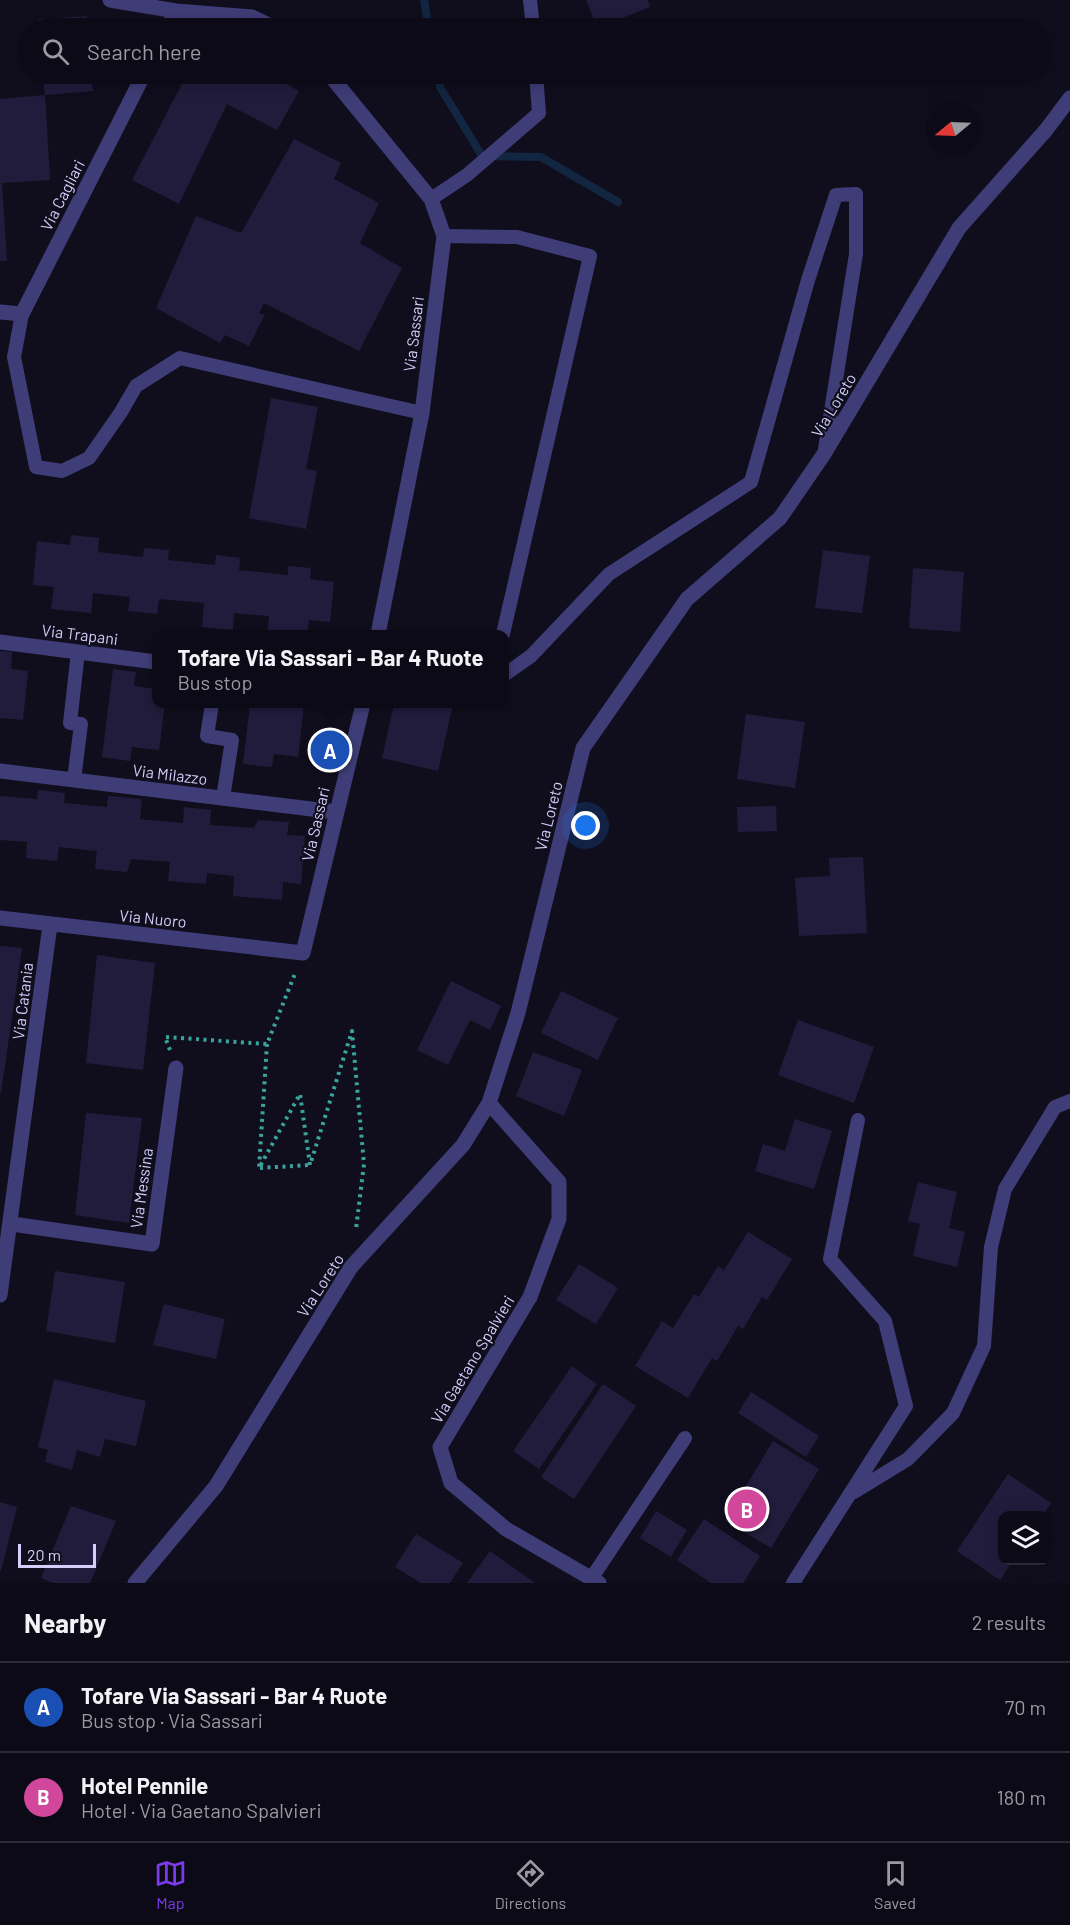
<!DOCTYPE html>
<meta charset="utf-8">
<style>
body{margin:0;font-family:Barlow,sans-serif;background:#15131f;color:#f1f3f6}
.controls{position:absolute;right:18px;bottom:18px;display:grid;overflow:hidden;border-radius:12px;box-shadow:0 3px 15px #0003}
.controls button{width:54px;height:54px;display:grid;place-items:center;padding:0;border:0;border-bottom:2px solid #2c2b35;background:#0c0a16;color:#f1f3f6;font:30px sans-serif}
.compass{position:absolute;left:926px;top:102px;width:54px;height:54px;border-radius:50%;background:#0c0a16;box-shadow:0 3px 15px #0003;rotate:251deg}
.scale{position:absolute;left:18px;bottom:15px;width:78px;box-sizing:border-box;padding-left:6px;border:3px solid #d3cefa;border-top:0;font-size:16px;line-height:21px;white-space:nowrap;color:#d3cefa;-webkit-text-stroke:4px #100e1d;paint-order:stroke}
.you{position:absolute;left:586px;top:826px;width:21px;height:21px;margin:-15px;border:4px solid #fff;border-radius:50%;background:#1a73e8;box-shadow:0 0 0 9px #1a73e833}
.badge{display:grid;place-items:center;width:39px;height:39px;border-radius:50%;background:#7c3aed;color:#fff;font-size:20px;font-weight:700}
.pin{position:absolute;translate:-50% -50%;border:3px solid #fff;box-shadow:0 2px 6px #0006}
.popup{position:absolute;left:152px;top:630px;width:357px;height:78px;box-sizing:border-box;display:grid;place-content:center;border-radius:12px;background:#0c0a16;filter:drop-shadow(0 2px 4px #0005);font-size:20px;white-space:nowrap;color:#9a9aa1}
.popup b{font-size:22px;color:#f1f3f6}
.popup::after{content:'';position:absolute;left:50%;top:100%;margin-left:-12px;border:12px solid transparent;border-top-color:#0c0a16}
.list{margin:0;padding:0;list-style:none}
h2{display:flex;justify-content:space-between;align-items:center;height:78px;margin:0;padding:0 24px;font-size:26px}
h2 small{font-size:20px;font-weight:400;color:#9a9aa1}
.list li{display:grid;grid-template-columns:39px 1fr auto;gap:18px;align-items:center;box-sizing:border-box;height:90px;padding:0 24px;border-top:2px solid #2c2b35}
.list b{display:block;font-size:22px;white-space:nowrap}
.list p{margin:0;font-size:20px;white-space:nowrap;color:#9a9aa1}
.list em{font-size:20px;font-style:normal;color:#9a9aa1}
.icon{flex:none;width:33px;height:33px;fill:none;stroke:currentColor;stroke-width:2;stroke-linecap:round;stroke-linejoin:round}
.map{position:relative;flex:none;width:1070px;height:1583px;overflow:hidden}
.search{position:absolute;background:#0c0a16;box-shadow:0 3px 15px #0003;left:18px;right:18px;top:18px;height:66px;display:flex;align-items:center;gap:15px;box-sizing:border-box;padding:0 21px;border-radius:33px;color:#9a9aa1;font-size:22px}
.sheet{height:258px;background:#0c0a16}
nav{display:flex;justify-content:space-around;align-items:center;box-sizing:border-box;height:84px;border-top:2px solid #2c2b35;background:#0c0a16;font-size:16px;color:#9a9aa1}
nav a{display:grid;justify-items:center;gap:3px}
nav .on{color:#7c3aed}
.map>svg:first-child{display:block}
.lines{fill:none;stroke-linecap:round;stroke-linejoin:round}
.stream{stroke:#122541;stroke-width:8}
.building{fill:#221c3c}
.path{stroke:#39a39c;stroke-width:4;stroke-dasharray:3 4.5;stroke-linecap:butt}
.lane{stroke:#3f3d77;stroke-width:14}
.street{stroke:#3f3d77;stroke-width:15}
.labels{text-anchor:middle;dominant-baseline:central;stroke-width:4.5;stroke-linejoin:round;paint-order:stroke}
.street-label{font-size:16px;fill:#d3cefa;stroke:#100e1d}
</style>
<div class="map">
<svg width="1070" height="1583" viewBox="0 0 1070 1583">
<rect width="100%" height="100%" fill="#100e1d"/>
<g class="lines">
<path class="stream" d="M424,0l5,28
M437,74l3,13 42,69 59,1 77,45"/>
</g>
<path class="building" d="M586,0h62l2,7 -53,21z
M87,16l1,12h-49l-1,-9z
M43,74h48l2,17 -48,4z
M187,74h80l32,17 -22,39 -50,-26 -48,100 -47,-24z
M45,95l5,85 -48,3 5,78h-7v-162z
M294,139l47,24 -7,16 45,24 -19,40 42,25 -43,83 -95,-48 -5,11h6l-16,32 -24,-11 -5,8 -64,-35 40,-92 45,17z
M271,398l47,9 -12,62 11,2 -11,58 -57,-11z
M71,535l28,3 -1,14 45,5 1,-9 25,2 -1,10 47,5 1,-10 24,3 -1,12 49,5v-9l23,2 -1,11 24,3 -4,40 -21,-2 -2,14h-40l2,-18 -35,-3 -1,17 -31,-3 2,-24 -45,-4 -2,15 -29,-3 2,-14 -37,-4 -2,20 -40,-4 3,-22 -21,-2 4,-44 33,4z
M823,550l47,6 -8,57 -47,-5z
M913,568l51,4 -4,60 -51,-4z
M0,651l12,1 -1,17 17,2 -5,49 -23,-2z
M113,669l23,3 -2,14 22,3v15h9l-6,46 -27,-3 -2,14 -28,-4z
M250,704h54l-6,53 -24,-3 -2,13 -29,-3z
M394,704h59l-15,67 -56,-13z
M746,714l59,8 -10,66 -58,-9z
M38,790l27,3 -1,10 43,4 1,-11 34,3 -2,20 43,4 1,-16 27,3 -1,15 44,3 4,-8 31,2 -2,13 18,1 -4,48 -18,-2 -1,18 -49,-4 1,-20 -27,-3 -1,11 -38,-3 2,-19 -39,-3 -4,13 -32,-3 2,-18 -38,-4 -2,14 -31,-3 1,-16 -27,-2v-44l37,3z
M776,806l1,25 -39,1 -1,-25z
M863,857l4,76 -68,3 -4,-58 35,-2 -1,-18z
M0,946l22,2 -21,145h-1z
M97,955l58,8 -12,107 -57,-7z
M451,981l50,25 -11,24 -20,-10 -22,45 -31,-15z
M561,991l57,27 -20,42 -57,-27z
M798,1020l76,27 -20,56 -76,-28z
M533,1052l49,18 -18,46 -48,-20z
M86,1113l56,5 -13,105 -54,-8z
M795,1119l37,12 -18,58 -59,-18 8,-27 22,7z
M918,1182l39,10 -8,36 16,4 -8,35 -44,-11 7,-32 -12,-3z
M748,1232l44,27 -25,41 -5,-3 -19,32 -5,-3 -21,35 -5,-3 -24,40 -53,-32 27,-45 11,7 21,-34 5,3 19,-31 6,4z
M579,1264l39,24 -22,36 -40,-24z
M55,1271l70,11 -10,61 -69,-12z
M164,1304l61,15 -9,40 -63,-14z
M572,1366l25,18 -58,85 -26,-18z
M54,1379l92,22 -10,45 -31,-7 -5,18 -23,-7 -5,20 -27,-8 3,-12 -10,-3z
M603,1384l33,22 -62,93 -33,-22z
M751,1392l68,44 -13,21 -68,-44z
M773,1441l46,28 -48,79 -46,-27z
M1008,1474l43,29 -8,13h-41v44h11l-13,20 -43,-29z
M0,1502l17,5 -16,64h-1z
M71,1506l45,15 -26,62h-37l-12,-5z
M656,1511l31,19 -16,27 -31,-19z
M704,1519l56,37 -17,27h-32l-34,-23z
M416,1534l47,29 -13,20h-29l-26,-16z
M490,1551l45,32h-68z"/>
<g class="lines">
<path class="path" d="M267,1044l-8,124 41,-74 10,71 42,-134 12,133 -8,65
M170,1050l-5,-13 102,7 29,-73
M260,1168l50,-3"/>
<path class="lane" d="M530,0l3,28
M431,199l36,-24 72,-62 -3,-39
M444,236l73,1 73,19 -87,378
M22,314l-8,43 22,110 26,4 27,-13 32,-46 15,-26 44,-28 242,55
M504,675l27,-19 78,-82 142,-92 57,-202 28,-85 20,-1v60l-31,195
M212,704l-5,32 25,4 -9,58
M74,780l7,-56 -11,-1 8,-71
M854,1492l54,-33 45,-46 31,-67 7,-99 14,-58 50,-82 15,-6
M591,1579l94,-141
M793,1583l113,-177 -21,-85 -55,-62 28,-139"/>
<path class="street" d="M110,0l66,11 76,6 23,11
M167,28l9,-17
M329,74l102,125 13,37 -22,177 -44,221
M0,312l22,2 122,-240
M0,642l156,20
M0,771l336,41
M0,918l303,35 60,-249
M489,1103l70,79v37l-29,78 -90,150 11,36 55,46 93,54
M12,1224l140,20 24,-176
M0,1295l50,-370
M135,1583l81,-97 135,-219 112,-122 26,-42 29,-90 65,-265 104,-149 93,-81 44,-64 135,-226 87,-98 24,-32"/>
</g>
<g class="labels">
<g class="street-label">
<text transform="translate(62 195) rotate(-63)">Via Cagliari</text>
<text transform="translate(413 334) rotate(-83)">Via Sassari</text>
<text transform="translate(833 405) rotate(-59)">Via Loreto</text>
<text transform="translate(80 634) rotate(7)">Via Trapani</text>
<text transform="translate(170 774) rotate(7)">Via Milazzo</text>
<text transform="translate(548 816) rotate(-76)">Via Loreto</text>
<text transform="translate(315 824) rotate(-77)">Via Sassari</text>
<text transform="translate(153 918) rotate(6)">Via Nuoro</text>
<text transform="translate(22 1001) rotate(-83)">Via Catania</text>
<text transform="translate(141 1188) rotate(-82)">Via Messina</text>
<text transform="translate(320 1285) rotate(-57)">Via Loreto</text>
<text transform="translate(472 1359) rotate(-59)">Via Gaetano Spalvieri</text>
</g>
</g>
</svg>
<div class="controls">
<button><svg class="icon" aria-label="layers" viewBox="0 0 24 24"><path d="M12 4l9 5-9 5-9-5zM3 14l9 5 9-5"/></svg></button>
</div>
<svg class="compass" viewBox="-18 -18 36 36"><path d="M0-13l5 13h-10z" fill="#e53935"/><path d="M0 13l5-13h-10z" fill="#9a9aa1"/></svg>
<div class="scale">20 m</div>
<div class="you"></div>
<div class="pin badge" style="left:330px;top:750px;background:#1a4fb4">A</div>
<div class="popup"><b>Tofare Via Sassari - Bar 4 Ruote</b>Bus stop</div>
<div class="pin badge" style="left:747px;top:1509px;background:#d1479c">B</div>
<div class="search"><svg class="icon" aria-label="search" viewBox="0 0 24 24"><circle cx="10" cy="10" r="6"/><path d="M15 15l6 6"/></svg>Search here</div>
</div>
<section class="sheet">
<h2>Nearby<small>2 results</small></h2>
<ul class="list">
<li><span class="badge" style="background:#1a4fb4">A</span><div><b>Tofare Via Sassari - Bar 4 Ruote</b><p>Bus stop · Via Sassari</p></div><em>70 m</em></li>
<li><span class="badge" style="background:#d1479c">B</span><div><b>Hotel Pennile</b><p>Hotel · Via Gaetano Spalvieri</p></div><em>180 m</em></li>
</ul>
</section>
<nav>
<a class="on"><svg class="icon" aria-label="map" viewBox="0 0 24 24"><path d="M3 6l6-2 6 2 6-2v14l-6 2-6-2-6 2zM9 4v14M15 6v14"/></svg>Map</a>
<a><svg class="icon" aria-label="directions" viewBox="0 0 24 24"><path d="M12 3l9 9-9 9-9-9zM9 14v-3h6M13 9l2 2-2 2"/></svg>Directions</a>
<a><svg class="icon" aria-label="saved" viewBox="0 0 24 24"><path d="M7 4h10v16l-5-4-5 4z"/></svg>Saved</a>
</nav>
